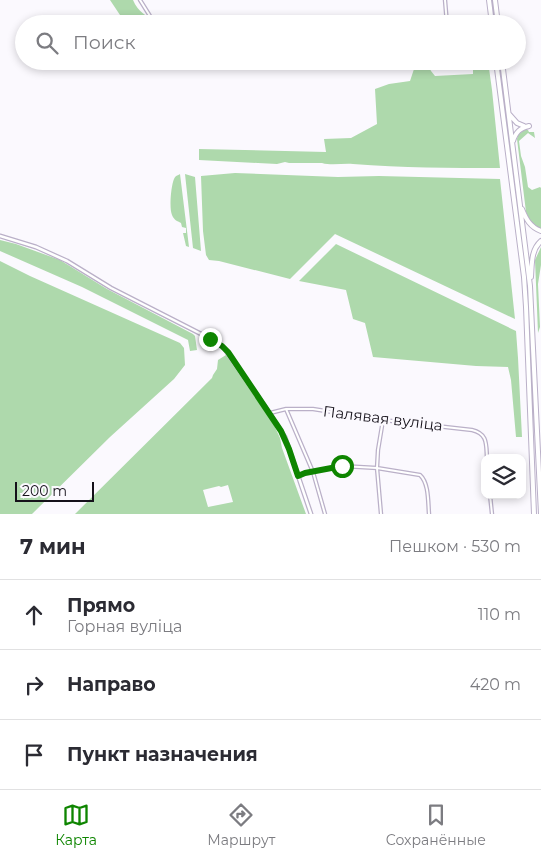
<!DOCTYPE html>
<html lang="ru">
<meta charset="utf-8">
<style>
body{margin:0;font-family:Montserrat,sans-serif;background:#f7f7f7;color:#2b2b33}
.controls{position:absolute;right:15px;bottom:15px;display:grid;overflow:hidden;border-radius:10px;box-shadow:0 2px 8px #0003}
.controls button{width:45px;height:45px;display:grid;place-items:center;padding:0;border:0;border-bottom:1px solid #e1e1e2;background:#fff;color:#2b2b33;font:25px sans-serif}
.scale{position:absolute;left:15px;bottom:12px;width:79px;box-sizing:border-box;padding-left:5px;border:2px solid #15111a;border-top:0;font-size:14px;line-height:18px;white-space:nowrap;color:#15111a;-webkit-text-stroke:4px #fbf9fe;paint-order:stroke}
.stop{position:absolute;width:15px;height:15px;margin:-11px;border:4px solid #0e8500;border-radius:50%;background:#fff}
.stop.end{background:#0e8500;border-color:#fff;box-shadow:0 1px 5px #0008}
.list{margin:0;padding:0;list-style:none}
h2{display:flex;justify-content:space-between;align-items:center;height:65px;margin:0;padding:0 20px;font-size:21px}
h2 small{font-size:16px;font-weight:400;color:#7c7c81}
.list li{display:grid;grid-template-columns:32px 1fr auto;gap:15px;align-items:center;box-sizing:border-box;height:70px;padding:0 20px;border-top:1px solid #e1e1e2}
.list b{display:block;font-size:19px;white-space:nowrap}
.list p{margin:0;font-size:16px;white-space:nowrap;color:#7c7c81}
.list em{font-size:16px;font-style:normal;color:#7c7c81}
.icon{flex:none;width:28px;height:28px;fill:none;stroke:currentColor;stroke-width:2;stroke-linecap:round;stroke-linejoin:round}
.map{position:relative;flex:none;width:541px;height:514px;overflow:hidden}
.search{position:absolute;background:#fff;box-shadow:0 2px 8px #0003;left:15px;right:15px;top:15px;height:55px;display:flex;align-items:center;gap:12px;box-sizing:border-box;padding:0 18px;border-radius:28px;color:#7c7c81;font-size:19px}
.sheet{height:275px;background:#fff}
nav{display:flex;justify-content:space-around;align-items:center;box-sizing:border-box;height:70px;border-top:1px solid #e1e1e2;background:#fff;font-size:14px;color:#7c7c81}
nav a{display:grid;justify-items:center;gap:2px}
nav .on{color:#0e8500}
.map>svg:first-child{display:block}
.green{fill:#aed9ac;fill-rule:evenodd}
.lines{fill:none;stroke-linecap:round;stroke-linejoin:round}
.minor-casing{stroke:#bab0c8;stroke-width:4.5}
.tertiary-casing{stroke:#bab0c8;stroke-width:5}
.trunk-casing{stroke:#bab0c8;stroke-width:6}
.minor{stroke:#fff;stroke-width:2}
.tertiary{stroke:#fff;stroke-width:2.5}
.trunk{stroke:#fff;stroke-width:4}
.route{stroke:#0e8500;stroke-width:6}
.labels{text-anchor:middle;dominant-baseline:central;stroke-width:5;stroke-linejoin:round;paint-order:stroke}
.street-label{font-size:15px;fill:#15111a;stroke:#fbf9fe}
</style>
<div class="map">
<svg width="541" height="514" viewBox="0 0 541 514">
<rect width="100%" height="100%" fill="#fbf9fe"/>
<path class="green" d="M110,0h23c5,13 14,14 22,24h-32l-3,-9z
M473,61h15l4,29 8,78c-49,0 -98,0 -147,-4 -10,-1 -21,2 -31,-1h-33l-4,-1 -8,2 -19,-1 -59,-3v-11l127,3 -2,-13 27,-1 26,-14 -2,-35 14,-5 21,-3 5,-15 12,-3 4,8 4,5 38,-2z
M524,130h4l1,2h5l1,6 -7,-5 -9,8 2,15 4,11 3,20 4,3 8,-3 1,1v41c-9,-2 -12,-9 -15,-17l-9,-73 1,-4z
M235,173l103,4 41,-1 121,3 15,140 -180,-85 -45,45 -71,-18 -10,-1 -3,-5 -3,-24 -2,-55z
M180,174l9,73 -3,-1 -3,-13h3v-5l-4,-1 -1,-4c-4,-2 -7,-3 -9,-8 -3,-7 -1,-29 2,-36 2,-4 3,-3 6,-5z
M185,174l10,3 6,74 -8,-3z
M0,240l16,4 44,16 47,29 86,45 2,2 2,14 -7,1 -2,-11 -106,-53 -82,-36z
M336,244l180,87 2,27 4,79h-6l-5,-57 -3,-13 -32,-1 -103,-9 -8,-34 -12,-4 -7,-29 -47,-9z
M541,247v18l-3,19 2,43 -2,6 -3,-73z
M0,261l30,15 150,67 4,5 1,17 -11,14 -64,58 -78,77h-32z
M226,355l47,68 7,15 2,10 24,66h-231l137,-136 1,-3 4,-6 1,-9zM228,485l5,17 -25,5 -5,-17 16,-4 2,1z"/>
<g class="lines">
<g class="minor-casing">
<path id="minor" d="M140,0l10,16 8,8
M445,0l2,24
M286,409l27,63 12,42
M270,413l16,-4h27l70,11 89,10c16,4 14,14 15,28
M298,476l7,-3 37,-7 35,2 43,7c9,8 8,27 9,39
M490,495l2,19
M381,514l-4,-46 1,-18 5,-30"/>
</g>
<g class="tertiary-casing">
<path id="tertiary" d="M0,236l36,11 31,14 44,27 96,49 17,11 42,60 19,29 26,77"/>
</g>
<g class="trunk-casing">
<path id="trunk" d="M489,0l3,24
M495,0l3,24
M496,61l28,216 2,30 8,207
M502,61l28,225 11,228
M509,114l8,9 7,3
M513,141c3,-9 7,-13 16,-15
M522,209c4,10 8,18 19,22
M531,277c1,-14 0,-27 10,-36"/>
</g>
<use href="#minor" class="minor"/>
<use href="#tertiary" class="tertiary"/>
<use href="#trunk" class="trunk"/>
</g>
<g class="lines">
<path class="route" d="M210,339l12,7 6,6 53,79 8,18 9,27 7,-3 37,-7"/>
</g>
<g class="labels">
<g class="street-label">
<text transform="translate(383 418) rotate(7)">Палявая вуліца</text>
</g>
</g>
</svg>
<div class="controls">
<button><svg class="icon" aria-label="layers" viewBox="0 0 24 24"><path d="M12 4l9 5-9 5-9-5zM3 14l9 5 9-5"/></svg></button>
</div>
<div class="scale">200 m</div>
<div class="stop" style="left:342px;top:466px"></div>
<div class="stop end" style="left:210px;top:339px"></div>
<div class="search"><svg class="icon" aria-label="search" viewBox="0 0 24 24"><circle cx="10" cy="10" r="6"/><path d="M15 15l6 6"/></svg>Поиск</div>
</div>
<section class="sheet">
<h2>7 мин<small>Пешком · 530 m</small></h2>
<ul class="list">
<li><svg class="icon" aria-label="ahead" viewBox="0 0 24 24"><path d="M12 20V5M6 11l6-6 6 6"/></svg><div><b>Прямо</b><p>Горная вуліца</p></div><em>110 m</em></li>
<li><svg class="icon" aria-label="right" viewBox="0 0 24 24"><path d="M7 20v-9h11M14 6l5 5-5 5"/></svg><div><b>Направо</b></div><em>420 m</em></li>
<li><svg class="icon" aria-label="arrive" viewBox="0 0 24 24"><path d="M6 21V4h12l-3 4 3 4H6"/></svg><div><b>Пункт назначения</b></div></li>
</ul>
</section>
<nav>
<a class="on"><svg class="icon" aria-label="map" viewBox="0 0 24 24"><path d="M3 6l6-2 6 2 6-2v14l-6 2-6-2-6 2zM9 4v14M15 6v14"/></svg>Карта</a>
<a><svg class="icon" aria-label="directions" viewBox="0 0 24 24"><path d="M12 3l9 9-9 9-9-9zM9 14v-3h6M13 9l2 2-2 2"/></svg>Маршрут</a>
<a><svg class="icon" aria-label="saved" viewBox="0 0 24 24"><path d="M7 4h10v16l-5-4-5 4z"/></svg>Сохранённые</a>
</nav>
